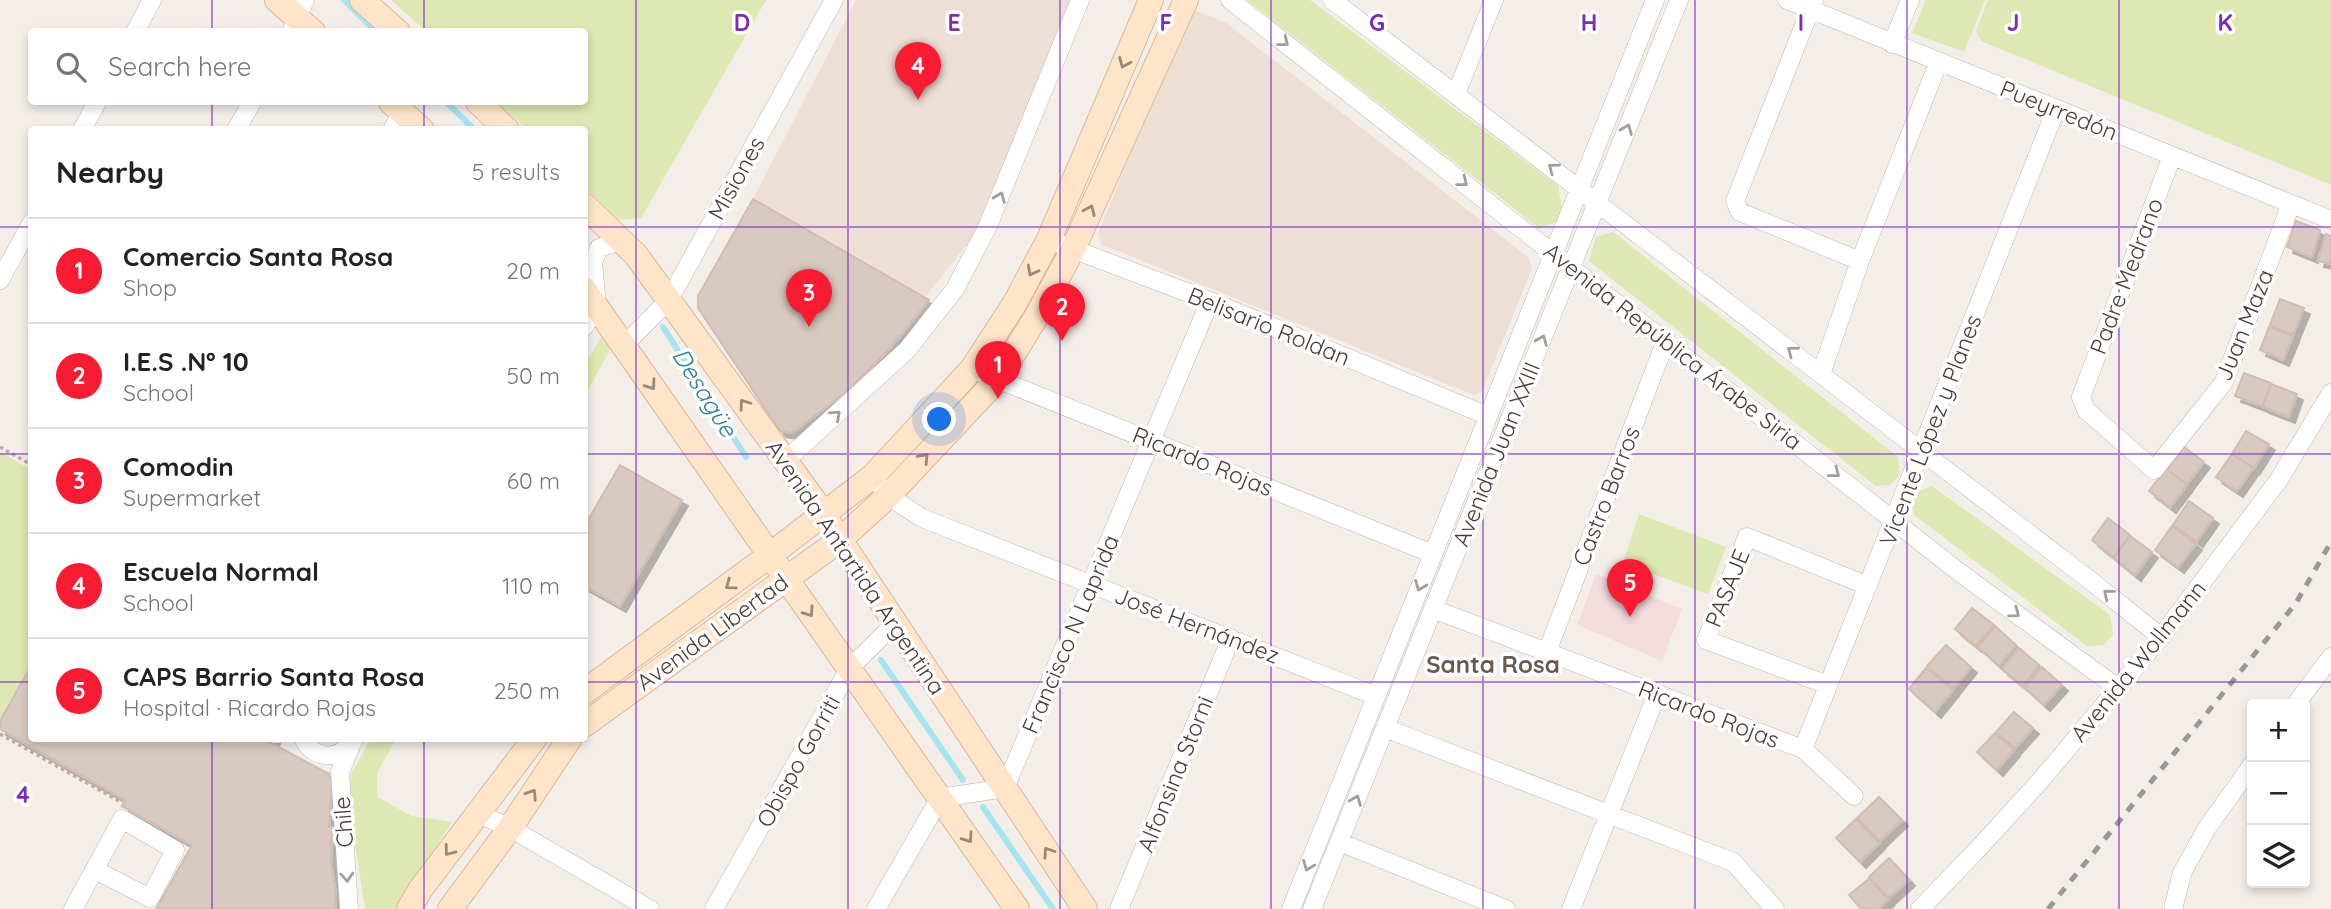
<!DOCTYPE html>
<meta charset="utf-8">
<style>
body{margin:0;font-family:Quicksand,sans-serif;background:#f2f2f2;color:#222}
.controls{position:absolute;right:21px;bottom:21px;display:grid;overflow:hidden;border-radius:7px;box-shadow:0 4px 10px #0003}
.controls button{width:63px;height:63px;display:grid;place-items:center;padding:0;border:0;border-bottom:2px solid #e0e0e0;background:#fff;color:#222;font:35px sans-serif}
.you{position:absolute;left:940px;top:420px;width:24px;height:24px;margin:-18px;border:5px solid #fff;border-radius:50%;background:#1a73e8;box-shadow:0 0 0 10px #1a73e833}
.badge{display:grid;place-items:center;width:46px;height:46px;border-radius:50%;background:#f91b31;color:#fff;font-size:23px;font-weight:700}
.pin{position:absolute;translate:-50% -58px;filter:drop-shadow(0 2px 4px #0008)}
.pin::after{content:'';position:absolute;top:37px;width:24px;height:21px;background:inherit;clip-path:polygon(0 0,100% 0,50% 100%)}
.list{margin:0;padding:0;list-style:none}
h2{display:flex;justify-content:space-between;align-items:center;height:91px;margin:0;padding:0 28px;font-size:30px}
h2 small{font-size:23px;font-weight:400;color:#767676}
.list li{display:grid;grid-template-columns:46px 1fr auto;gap:21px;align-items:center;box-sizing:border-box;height:105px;padding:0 28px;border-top:2px solid #e0e0e0}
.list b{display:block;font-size:26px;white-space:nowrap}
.list p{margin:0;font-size:23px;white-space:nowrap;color:#767676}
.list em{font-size:23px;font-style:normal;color:#767676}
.icon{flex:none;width:38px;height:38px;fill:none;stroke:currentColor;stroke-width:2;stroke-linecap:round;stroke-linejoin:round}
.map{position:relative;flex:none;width:2331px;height:909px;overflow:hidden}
.search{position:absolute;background:#fff;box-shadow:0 4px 10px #0003;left:28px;top:28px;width:560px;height:77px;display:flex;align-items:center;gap:18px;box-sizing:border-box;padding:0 24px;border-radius:7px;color:#767676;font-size:26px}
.panel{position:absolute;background:#fff;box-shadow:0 4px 10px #0003;left:28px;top:126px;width:560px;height:616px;border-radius:7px}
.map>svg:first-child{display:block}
.education{fill:#eddfd3}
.medical{fill:#f5dcdf}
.green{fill:#dde8b2}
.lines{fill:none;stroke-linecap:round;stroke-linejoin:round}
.stream{stroke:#a6e4f0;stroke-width:6}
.building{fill:#d9cac1;stroke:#d1bdb1;stroke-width:2;filter:url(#shadow)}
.street-casing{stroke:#c3b6ae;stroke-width:19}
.secondary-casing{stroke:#d7b89b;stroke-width:26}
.path{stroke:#c2ab9c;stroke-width:3.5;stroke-dasharray:3.5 3.5;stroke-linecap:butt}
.street{stroke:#fff;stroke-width:18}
.secondary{stroke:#fee4c9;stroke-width:24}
.rail{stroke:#989898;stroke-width:5;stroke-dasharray:9 9;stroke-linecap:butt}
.oneway{stroke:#a49e9b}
.oneway2{stroke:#9a8879}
.grid{fill:none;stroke:#7b2cbf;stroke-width:2;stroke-opacity:0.55}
.labels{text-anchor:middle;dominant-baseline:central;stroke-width:7;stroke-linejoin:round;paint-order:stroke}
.street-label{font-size:23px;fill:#483d37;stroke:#fff}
.water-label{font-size:24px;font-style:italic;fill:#2a8193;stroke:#fff}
.neighbourhood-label{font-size:24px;font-weight:bold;fill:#6b584e;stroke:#fff}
.grid-label{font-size:23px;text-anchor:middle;font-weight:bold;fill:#7b2cbf;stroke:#fff;stroke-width:7;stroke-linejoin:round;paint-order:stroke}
</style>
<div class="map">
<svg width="2331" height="909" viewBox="0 0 2331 909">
<defs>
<filter id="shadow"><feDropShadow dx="6" dy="6" stdDeviation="0" flood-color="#0004"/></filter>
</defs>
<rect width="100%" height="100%" fill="#f4eee9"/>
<path class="education" d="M856,0h217l-94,230 -55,68 -171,-99z
M1189,8l37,15 302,234 4,12 -50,122 -8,4 -373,-151 -3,-10z"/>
<path class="medical" d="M1596,574l86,35 -20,52 -85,-36z"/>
<path class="green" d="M391,0h375l-125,218 -23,2 -33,-33 -1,-57 -58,-1 -29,-27h87v-70l-158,-1z
M1247,0h63l248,186 4,21 -5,15 -18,6z
M1926,0h59l-21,52 -52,-19z
M1988,0h343v185l-350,-144 -5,-10z
M1613,232l285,225 2,18 -10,10 -14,1 -287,-225 7,-24z
M602,335l10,11 -27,50v-31z
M0,452l31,18v194l-31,57z
M1932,486l178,129 3,19 -9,11 -17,1 -173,-131 -2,-14 7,-10z
M1639,514l87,33 -18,47 -85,-31z
M371,739h25l-19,34v24l35,19 40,6 -35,55 -17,32h-35l-19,-126z"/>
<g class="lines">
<path class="stream" d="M344,0l32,32
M446,102l29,28
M663,327l83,130
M881,660l82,120
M983,807l70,102"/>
</g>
<path class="building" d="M753,199l176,101 -38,47 -44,44 -55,42 -12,-2 -82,-123v-12z
M2296,221l24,9 -8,27 -25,-10z
M2326,234l5,2v28l-13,-3z
M2280,299l24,9 -11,27 -23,-10z
M2269,327l24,9 -10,24 -23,-10z
M2244,373l27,10 -9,23 -27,-10z
M2271,384l26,10 -8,23 -26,-10z
M2246,431l23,13 -15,24 -22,-14z
M2184,447l20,15 -17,22 -20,-15z
M2232,454l21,14 -16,23 -21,-14z
M620,465l62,35 -62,106 -36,-20v-59z
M2166,469l21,16 -17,22 -21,-16z
M2189,501l24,17 -16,23 -24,-16z
M2108,518l22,17 -17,22 -21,-17z
M2172,526l24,18 -18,23 -23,-17z
M2130,536l22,16 -17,23 -21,-17z
M1972,608l22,17 -18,21 -21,-17z
M1995,626l21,19 -17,21 -21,-19z
M1946,645l25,22 -17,21 -27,-22z
M2019,648l20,17 -16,21 -21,-17z
M32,664v74h242l-3,5 58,31 3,9 -3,44h3l-1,34 5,34 -1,14h-179l36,-64 -70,-39 3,-6 -125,-71v-8z
M2042,667l20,18 -18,20 -19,-17z
M1926,668l27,22 -18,22 -26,-23z
M2014,712l19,16 -18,20 -19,-16z
M1995,733l19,17 -17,20 -20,-18z
M1879,797l23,23 -22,21 -23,-23z
M1856,819l23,24 -19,19 -24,-24z
M1889,858l20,22 -20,18 -20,-21z
M1870,878l18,22 -10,9h-17l-12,-14z"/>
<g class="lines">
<g class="street-casing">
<path id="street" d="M1230,0l729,572 160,117
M1332,0l759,581 70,56
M1787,0l544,220
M1814,0l-79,201 5,11 120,49
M135,32l17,-32
M291,32l14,-32
M1892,44l18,-44
M1456,94l38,-94
M82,130l15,-28
M236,130l16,-28
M392,130l10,-19
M2172,156l-91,241 5,13 68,60 70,-88 67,-178
M1062,245l148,56 278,115
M0,280l32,-58
M584,327l13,-21 -4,-44 6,-14 22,-7
M624,345l45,-45 165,-300
M972,369l461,185
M1821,374l39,-113 79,-200
M785,461l122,-111 48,-61 32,-61 93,-228
M881,487l7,9 34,22 454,178
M1433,609l370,140 51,47
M1547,652l119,-312
M1828,685l-122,-45 41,-103 121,49
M2296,704l35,-47
M1385,728l348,134 42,47
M303,738c11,22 35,23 49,4
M1803,749l253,-640
M477,813l33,15 140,81
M1339,842l167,67
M73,909l49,-90 53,31 -25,48 -55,-28
M349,909l-9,-137 14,-34
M714,909l135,-240 46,-46
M876,909l64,-111 65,-10 205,-487
M1119,909l112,-271
M1291,909l364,-909
M1312,909l367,-909
M1571,909l86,-215
M1920,909l56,-58 65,-71 120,-143 117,-156 53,-88
M2173,909l9,-36 25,-45 45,-63"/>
</g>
<g class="secondary-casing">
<path id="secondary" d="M277,0l36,32
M362,0l36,32
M391,102l31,28
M478,102l29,28
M584,205l52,50 177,244 272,410
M584,289l433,620
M584,692l186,-137 103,-79 99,-107 43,-66 34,-64 102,-239
M584,725l256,-185 48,-44 110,-117 40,-65 35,-65 113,-249
M409,909l11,-19 115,-152
M450,909l60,-81 60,-90"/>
</g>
<path class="path" d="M0,447l32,18
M0,734l119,67"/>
<use href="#street" class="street"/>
<use href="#secondary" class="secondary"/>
<path class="rail" d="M2048,909l248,-306 35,-61"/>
</g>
<defs><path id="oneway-chevron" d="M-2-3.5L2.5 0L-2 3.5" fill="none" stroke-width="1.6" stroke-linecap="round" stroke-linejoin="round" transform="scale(1.75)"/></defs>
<g class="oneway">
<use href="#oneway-chevron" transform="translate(1284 42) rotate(38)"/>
<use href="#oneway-chevron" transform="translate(1627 129) rotate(-68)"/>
<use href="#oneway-chevron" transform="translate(1553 168) rotate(-143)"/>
<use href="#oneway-chevron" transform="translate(1463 182) rotate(38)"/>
<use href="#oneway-chevron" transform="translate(1000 197) rotate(-68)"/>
<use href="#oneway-chevron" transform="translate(1542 340) rotate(-68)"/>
<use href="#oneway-chevron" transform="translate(1792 351) rotate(-143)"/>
<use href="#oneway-chevron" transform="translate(836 415) rotate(-42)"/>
<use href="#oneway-chevron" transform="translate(1835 473) rotate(38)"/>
<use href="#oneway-chevron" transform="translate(1420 586) rotate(112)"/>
<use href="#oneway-chevron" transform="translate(2108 594) rotate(-141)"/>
<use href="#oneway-chevron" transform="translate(2015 613) rotate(36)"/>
<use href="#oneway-chevron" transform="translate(1356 800) rotate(-68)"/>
<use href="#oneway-chevron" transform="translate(1308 866) rotate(112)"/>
<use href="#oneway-chevron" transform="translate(347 877) rotate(86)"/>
</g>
<g class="oneway2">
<use href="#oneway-chevron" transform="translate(1124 63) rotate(113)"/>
<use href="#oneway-chevron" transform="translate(1090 210) rotate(-66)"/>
<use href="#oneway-chevron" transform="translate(1032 271) rotate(118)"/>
<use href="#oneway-chevron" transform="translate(651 385) rotate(55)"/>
<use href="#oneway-chevron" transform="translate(744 404) rotate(-126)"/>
<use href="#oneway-chevron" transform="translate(924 458) rotate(-47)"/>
<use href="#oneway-chevron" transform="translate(730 585) rotate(144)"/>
<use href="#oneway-chevron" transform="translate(809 612) rotate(55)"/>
<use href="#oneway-chevron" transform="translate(532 794) rotate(-57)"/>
<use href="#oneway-chevron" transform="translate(968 838) rotate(55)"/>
<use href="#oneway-chevron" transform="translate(449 851) rotate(127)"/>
<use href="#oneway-chevron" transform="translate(1048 852) rotate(-124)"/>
</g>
<path class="grid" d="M212,0v32M424,0v32M636,0v909M848,0v909M1060,0v909M1271,0v909M1483,0v909M1695,0v909M1907,0v909M2119,0v909M212,102v28M424,102v28M0,227h32M584,227h1747M0,454h32M584,454h1747M0,682h32M584,682h1747M212,738v171M424,738v171"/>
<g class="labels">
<g class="street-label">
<text transform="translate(2059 110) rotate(22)">Pueyrredón</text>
<text transform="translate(736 178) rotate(-61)">Misiones</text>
<text transform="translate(2126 276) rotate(-69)">Padre Medrano</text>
<text transform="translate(2244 325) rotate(-68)">Juan Maza</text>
<text transform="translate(1269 326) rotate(22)">Belisario Roldan</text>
<text transform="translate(1673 346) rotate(38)">Avenida República Árabe Siria</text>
<text transform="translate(1930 430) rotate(-69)">Vicente López y Planes</text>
<text transform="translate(1496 454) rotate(-68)">Avenida Juan XXIII</text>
<text transform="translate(1203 461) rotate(22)">Ricardo Rojas</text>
<text transform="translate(1606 496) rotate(-69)">Castro Barros</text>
<text transform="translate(856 567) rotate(56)">Avenida Antartida Argentina</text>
<text transform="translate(1727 588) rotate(-68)">PASAJE</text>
<text transform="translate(1197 625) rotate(21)">José Hernández</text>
<text transform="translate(712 632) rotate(-36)">Avenida Libertad</text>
<text transform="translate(1070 634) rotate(-67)">Francisco N Laprida</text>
<text transform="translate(2138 661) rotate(-51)">Avenida Wollmann</text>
<text transform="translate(1709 714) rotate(21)">Ricardo Rojas</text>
<text transform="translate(798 761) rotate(-61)">Obispo Gorriti</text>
<text transform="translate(1175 774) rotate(-68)">Alfonsina Storni</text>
<text transform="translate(343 822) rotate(-94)">Chile</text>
</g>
<g class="water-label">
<text transform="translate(705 392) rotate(58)">Desagüe</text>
</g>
<g class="neighbourhood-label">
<text x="1493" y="664">Santa Rosa</text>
</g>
</g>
<g class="grid-label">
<text x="742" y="31">D</text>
<text x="954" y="31">E</text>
<text x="1166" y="31">F</text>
<text x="1377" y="31">G</text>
<text x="1589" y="31">H</text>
<text x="1801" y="31">I</text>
<text x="2013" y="31">J</text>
<text x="2225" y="31">K</text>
<text x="23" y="803">4</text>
</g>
</svg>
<div class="controls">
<button>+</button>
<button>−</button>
<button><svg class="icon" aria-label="layers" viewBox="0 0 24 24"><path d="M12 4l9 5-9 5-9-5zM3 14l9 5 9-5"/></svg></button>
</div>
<div class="you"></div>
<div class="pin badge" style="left:998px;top:399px">1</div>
<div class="pin badge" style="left:1062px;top:341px">2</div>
<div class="pin badge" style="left:809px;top:327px">3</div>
<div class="pin badge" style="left:918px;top:100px">4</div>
<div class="pin badge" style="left:1630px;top:617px">5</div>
<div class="search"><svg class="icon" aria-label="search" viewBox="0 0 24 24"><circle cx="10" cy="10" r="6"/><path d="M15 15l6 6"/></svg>Search here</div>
<section class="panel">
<h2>Nearby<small>5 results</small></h2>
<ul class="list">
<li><span class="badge">1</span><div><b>Comercio Santa Rosa</b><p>Shop</p></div><em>20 m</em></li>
<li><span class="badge">2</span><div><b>I.E.S .Nº 10</b><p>School</p></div><em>50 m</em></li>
<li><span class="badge">3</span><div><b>Comodin</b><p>Supermarket</p></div><em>60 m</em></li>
<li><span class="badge">4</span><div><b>Escuela Normal</b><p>School</p></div><em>110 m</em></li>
<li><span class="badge">5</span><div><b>CAPS Barrio Santa Rosa</b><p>Hospital · Ricardo Rojas</p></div><em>250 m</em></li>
</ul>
</section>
</div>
